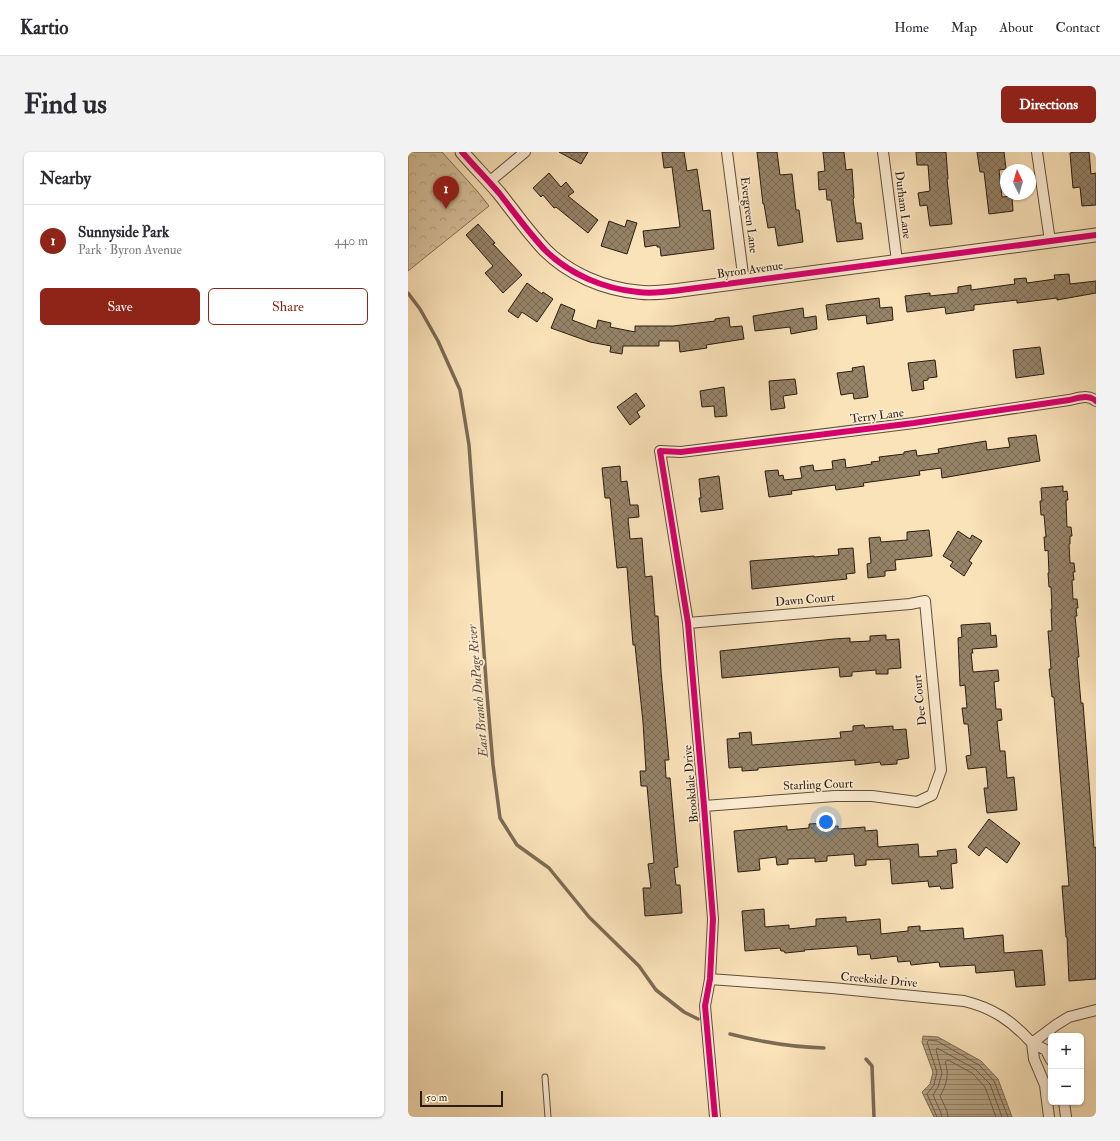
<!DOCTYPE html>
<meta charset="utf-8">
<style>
body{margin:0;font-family:"IM FELL Double Pica",serif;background:#f2f2f3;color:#2b2b33}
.controls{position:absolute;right:12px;bottom:12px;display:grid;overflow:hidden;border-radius:6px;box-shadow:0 1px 3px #0004}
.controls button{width:36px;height:36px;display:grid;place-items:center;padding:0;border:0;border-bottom:1px solid #e1e1e2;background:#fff;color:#2b2b33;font:20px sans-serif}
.compass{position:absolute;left:592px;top:12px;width:36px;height:36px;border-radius:50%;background:#fff;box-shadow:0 1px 3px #0004;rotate:355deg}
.scale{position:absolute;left:12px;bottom:10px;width:83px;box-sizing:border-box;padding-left:4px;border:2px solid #2a1d11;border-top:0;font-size:11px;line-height:14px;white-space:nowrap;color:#2a1d11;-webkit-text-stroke:3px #fcecd2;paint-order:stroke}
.you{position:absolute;left:418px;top:670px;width:14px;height:14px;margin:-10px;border:3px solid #fff;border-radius:50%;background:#1a73e8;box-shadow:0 0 0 6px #1a73e833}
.badge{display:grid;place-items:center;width:26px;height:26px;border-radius:50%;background:#8f2418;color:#fff;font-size:13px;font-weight:700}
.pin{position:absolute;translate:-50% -33px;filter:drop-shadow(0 1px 2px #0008)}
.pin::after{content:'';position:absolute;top:21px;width:14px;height:12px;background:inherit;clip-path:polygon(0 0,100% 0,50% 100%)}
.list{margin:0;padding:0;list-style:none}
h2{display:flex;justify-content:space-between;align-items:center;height:52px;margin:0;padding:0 16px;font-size:17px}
h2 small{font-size:13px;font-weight:400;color:#7c7c81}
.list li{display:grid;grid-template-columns:26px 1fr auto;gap:12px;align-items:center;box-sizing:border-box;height:72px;padding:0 16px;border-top:1px solid #e1e1e2}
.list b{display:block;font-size:15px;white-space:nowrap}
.list p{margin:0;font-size:13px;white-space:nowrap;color:#7c7c81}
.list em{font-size:13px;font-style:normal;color:#7c7c81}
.actions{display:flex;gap:8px;padding:12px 16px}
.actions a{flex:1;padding:9px 0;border:1px solid #8f2418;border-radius:6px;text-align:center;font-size:14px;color:#8f2418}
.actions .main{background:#8f2418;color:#fff}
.map{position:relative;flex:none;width:688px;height:965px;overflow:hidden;border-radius:6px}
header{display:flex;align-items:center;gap:24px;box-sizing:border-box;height:56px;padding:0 20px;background:#fff;border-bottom:1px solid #e1e1e2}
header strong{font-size:19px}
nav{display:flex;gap:22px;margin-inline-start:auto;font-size:14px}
.intro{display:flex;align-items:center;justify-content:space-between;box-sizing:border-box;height:96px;padding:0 24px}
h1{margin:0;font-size:28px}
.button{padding:10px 18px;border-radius:6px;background:#8f2418;color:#fff;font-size:14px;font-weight:700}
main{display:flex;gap:24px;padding:0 24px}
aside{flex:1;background:#fff;border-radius:6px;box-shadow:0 1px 3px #0004}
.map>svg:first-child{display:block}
.park{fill:url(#park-crowns);stroke:#806f56}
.water{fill:url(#water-rules);stroke:#7c6b54}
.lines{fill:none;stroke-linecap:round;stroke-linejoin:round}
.shore{stroke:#6e5e48;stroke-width:1}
.stream{stroke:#7c6b54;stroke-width:3.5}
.building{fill:url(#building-cross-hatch);stroke:#2a1d11}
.service-casing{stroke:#5e4e3b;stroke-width:7}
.minor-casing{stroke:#5e4e3b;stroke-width:12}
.tertiary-casing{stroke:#5e4e3b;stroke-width:15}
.service{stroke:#fcecd2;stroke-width:5}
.minor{stroke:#fcecd2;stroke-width:10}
.tertiary{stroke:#fcecd2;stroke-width:13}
.cycleway-casing{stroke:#fcecd2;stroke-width:8}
.cycleway{stroke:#d6006c;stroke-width:6}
.labels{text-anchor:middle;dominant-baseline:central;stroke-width:3.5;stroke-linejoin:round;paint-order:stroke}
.street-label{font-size:12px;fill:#2a1d11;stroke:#fcecd2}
.water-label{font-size:13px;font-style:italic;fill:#61513d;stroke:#fcecd2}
</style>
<header>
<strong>Kartio</strong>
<nav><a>Home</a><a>Map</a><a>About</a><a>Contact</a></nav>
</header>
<div class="intro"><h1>Find us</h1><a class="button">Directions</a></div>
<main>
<aside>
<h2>Nearby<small></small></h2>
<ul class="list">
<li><span class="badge">1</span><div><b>Sunnyside Park</b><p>Park · Byron Avenue</p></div><em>440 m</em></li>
</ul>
<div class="actions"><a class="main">Save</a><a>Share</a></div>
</aside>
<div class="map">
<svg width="688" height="965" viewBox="0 0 688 965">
<defs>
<pattern id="park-crowns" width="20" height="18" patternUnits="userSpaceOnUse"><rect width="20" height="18" fill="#d7c19c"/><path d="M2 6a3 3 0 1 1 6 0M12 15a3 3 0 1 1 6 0" fill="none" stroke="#b9a585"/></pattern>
<pattern id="water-rules" width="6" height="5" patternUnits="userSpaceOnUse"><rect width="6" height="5" fill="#b39f80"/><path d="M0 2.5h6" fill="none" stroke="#928167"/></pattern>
<pattern id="building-cross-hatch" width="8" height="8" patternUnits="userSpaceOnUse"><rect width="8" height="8" fill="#968368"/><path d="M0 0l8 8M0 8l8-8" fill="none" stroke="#7b6b54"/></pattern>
</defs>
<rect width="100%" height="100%" fill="#fae2b9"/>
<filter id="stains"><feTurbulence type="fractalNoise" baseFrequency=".005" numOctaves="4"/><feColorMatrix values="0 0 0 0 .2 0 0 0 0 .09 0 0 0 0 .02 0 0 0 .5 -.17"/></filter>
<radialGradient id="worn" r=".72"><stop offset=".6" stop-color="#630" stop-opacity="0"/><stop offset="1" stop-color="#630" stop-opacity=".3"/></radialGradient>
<path class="park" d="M0,0h34l36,40 11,14 -81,65z"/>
<path class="water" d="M515,884l15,1 43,24 17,18 14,38h-78l-12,-25 8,-8 3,-12 -11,-30z"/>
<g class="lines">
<path class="shore" d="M529,965l-10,-23 7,-9 3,-13 -10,-30 2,-2 8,1 42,24 15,16 14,36
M534,965l-1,-4 -8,-18 5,-8 4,-14 -6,-23 1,-2 38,21 15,15 12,33
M540,965l-1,-6 -7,-15c6,-10 10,-22 5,-34l3,-2 24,13 13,14 11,30"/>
<path class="stream" d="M0,141l12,16 18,32 22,49 9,55 18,249 6,71 7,53 17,27 32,23 40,49 50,49 17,24 28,22 14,7
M322,882c31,8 62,13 94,14
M458,907l6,7 2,51"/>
</g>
<path class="building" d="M151,0h29l-7,12z
M254,0h22l3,19 10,-2 6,42 7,-1 4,39 -53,7 -1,-9h-3v-2l-12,2 -2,-16 37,-4 -8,-60 -8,1z
M349,0h20l3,23 12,-1 4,36h3l4,32 -25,4 -3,-19 -7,1 -4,-24h-1z
M415,0h21l2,18 6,-1 2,29 -1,1 3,24h5l2,16 -26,3 -6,-42h-4l-1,-11 -7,1 -1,-18 7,-1z
M508,0h30l2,27h-1l5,45 -22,2 -3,-21 -7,1 -2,-13 12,-2 -2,-26h-11z
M569,0h27l2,17 -7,1 3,27 10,-1 1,15 -24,3 -5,-42h-4z
M666,0h15l2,22 5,-1v32l-14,1 -2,-19 -7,1 -3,-35z
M141,21l12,14 5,-5 8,10 -6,4 30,24 -10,13 -32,-26 -2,1 -11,-13 -2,2 -8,-9z
M219,68l10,3 -10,31 -26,-8 8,-25 16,6z
M70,72l17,19 -2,1 29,31 -19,18 -18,-20 8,-7 -27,-31z
M661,122l1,10 26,-3v12l-39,7v-2l-40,5v-3l-43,5v5l-28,4 -1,-7 -38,5 -2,-16 25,-3v3l28,-3v-6l13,-2v5l44,-6 -1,-5 12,-1 1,5 28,-4 -1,-4z
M119,131l15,11 1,-2 10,7 -16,23 -15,-10 -4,6 -10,-7z
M471,146l1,10 12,-1 1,13 -26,4 -1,-9 -38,5 -2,-15z
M153,152l14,6 -3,10 24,9 2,-9 13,3 -1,4 25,5v-6h38l42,-5v-2l14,-2 1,10 12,-1 2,13 -38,6 1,3 -27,4 -1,-11h-20v5h-36l-1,8 -12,-2 1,-6 -21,-4 -39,-14z
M395,156l1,10 12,-2 1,13 -26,5 -1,-7 -35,4 -2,-15z
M632,195l4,27 -28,4 -3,-28z
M527,208l2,17 -9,1v2l-5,1 1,8 -12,2 -4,-28z
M456,214l4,31 -14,2 -1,-6 -12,2 -4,-22 16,-2 -1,-3z
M387,227l2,15 -14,2 2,12 -14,2 -2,-29z
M316,235l3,29 -12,1 -1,-11 -12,1 -2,-16z
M228,241l9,13 -8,6 3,5 -10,8 -13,-18z
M628,283l4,26 -98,17 -1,-10 -22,3 1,4 -57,8 1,3 -28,4 -1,-5 -44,6 1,3 -23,3 -4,-26 13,-1 1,6 4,-1 1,5 18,-2 -2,-11 13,-2 1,6 19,-2 -1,-8 13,-2 1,9 26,-4 -1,-2 9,-1 -1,-4 25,-3v-2l12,-2 1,6 22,-3 -1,-4 48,-8 1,9 23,-3 -2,-9z
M212,314l1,16 6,-1 3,24h8l1,12 -11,1 2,21 12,-1 3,39 7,-1 3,40h3l3,55 8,89h-4l1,18h4l8,89 -4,1 2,17h4l2,28 -37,3 -2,-28h8l-3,-24 6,-1 -7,-77h-6l-1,-15h6l-3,-49 -8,-77h-2l-6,-78 -10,1 -7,-70h-5l-3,-30z
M311,324l4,33 -22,3 -2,-14h2l-2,-19z
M655,334v6l4,-1 1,9h-2l1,27h4l1,9h-2v8h-1l1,19h4l1,9h-2l1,8h-2l1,19h4l1,9h-2l1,8h-2l4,41h-2l4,46h2l11,145 2,-1v132l-27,2 -2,-44h-1l-4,-51h7l-15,-189h-2l-3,-28h2l-3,-38h4l-1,-22h1l-1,-22h-2l-1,-14h1l-1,-23 -3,1 -1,-14h2l-2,-22h-3l-1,-14h2l-1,-13z
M521,378l3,26 -37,4 1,10 -11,1v5l-17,2 -1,-14 4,-1 -2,-25 11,-1 1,5 26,-2v-8z
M550,379l12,8 2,-4 10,6 -13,20 3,2 -8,13 -14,-10 3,-4 -10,-6z
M445,396l2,25 -9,1 1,5 -95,10 -2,-28 64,-5v1l25,-2 -1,-6z
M582,471l1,13 5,-1 1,12 -25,2 1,4h-2l2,19 25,-2 1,11 -5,1 2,27h5l1,11 -5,1 3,30h5l2,27 7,-1 3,33 -30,3 -3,-25h4l-2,-21 -18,2 -2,-13 5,-1 -3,-31h-4l-2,-16h5l-2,-23 -5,1 -2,-48 4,-1 -1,-12z
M478,483v5l13,-1 2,29 -13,1v5h-12v-4l-24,2v4l-12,1 -1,-10 -117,11 -2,-27 114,-12 16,-1v4l20,-1v-5z
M456,573l1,3 28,-2v4l13,-1 3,29 -12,2v4l-16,1 -1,-3 -25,3v-5l-97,8v2l-16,1v-4l-13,1 -2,-29 13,-1 -1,-5 12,-1 1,13 89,-7 -1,-6 13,-1v-5z
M581,667l31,24 -13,20 -21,-16 -7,9 -11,-9z
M417,671l1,4 12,-1v3l27,-2v4l12,-1 1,17 40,-3 1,13 19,-1 -1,-5 19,-2 1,14 -6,1 2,24 -12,1 -1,-3 -11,1 -1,-6 -36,3 -2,-25 -24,1v5l-11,1 -1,-12 -27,2v5l-12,1v-4l-27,1v5l-11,1 -1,-8 -17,2 1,11 -22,2 -4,-41 53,-5v4l22,-2v-4z
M356,757l1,18 24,-2v4l27,-3v-7l30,-2v5l34,-3 1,15 27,-3v-4l12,-1v5l43,-3 1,11 39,-4 1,18 38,-3 3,35 -29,2 -2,-17 -38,3 -1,-8 -35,2 -1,-5 -28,3 -1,-4 -12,1 -1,-6 -26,3 -1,-5 -12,1 -1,-9 -53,4 1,1 -20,2 -1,-2h-3l-1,-3 -35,3 -3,-40z"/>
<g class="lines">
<g class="service-casing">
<path id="service" d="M137,925l3,40"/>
</g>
<g class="minor-casing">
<path id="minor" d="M319,0l17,130
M475,0l14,109
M629,0l13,89
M81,30l36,-30
M280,471l222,-19 15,-3 16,169 -9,25 -15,7 -45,-6h-37l-131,10
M302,827l122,9 132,13c29,7 48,20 68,42l24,-18 13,-8 27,-7
M656,950l2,15
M307,965l-10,-111 5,-27 3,-60 -9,-113 -16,-183 -28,-172 21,1 233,-29 155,-23c10,-2 19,-6 27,1
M641,965l-4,-32 -11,-26 -2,-16 14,7 5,10"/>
</g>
<g class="tertiary-casing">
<path id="tertiary" d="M54,0c12,14 25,27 37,41 15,19 29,39 46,57 24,24 59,39 93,42 14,2 28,0 43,-2l415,-55"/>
</g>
<use href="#service" class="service"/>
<use href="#minor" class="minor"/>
<use href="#tertiary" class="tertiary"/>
<g class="cycleway-casing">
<path id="cycleway" d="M54,0c12,14 25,27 37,41 15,19 29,39 46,57 24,24 59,39 93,42 14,2 28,0 43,-2l415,-55
M307,965l-10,-111 5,-27 3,-60 -9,-113 -16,-183 -28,-172 21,1 233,-29 155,-23c10,-2 19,-6 27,1"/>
</g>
<use href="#cycleway" class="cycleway"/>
</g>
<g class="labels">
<g class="street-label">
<text transform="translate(495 53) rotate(83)">Durham Lane</text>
<text transform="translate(341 63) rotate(83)">Evergreen Lane</text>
<text transform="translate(342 118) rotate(-8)">Byron Avenue</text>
<text transform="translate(469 264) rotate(-7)">Terry Lane</text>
<text transform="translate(397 448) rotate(-5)">Dawn Court</text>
<text transform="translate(512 548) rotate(-96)">Dee Court</text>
<text transform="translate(283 632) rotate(-95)">Brookdale Drive</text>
<text transform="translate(410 633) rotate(-2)">Starling Court</text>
<text transform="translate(471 828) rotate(5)">Creekside Drive</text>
</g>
<g class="water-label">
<text transform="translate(70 539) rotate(-95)">East Branch DuPage River</text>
</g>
</g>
<rect width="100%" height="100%" filter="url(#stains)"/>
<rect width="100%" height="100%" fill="url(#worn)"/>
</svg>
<div class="controls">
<button>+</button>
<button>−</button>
</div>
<svg class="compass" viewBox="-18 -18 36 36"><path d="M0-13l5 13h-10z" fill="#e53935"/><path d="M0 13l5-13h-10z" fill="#7c7c81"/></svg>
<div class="scale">50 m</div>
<div class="you"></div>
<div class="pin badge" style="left:38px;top:57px">1</div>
</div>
</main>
